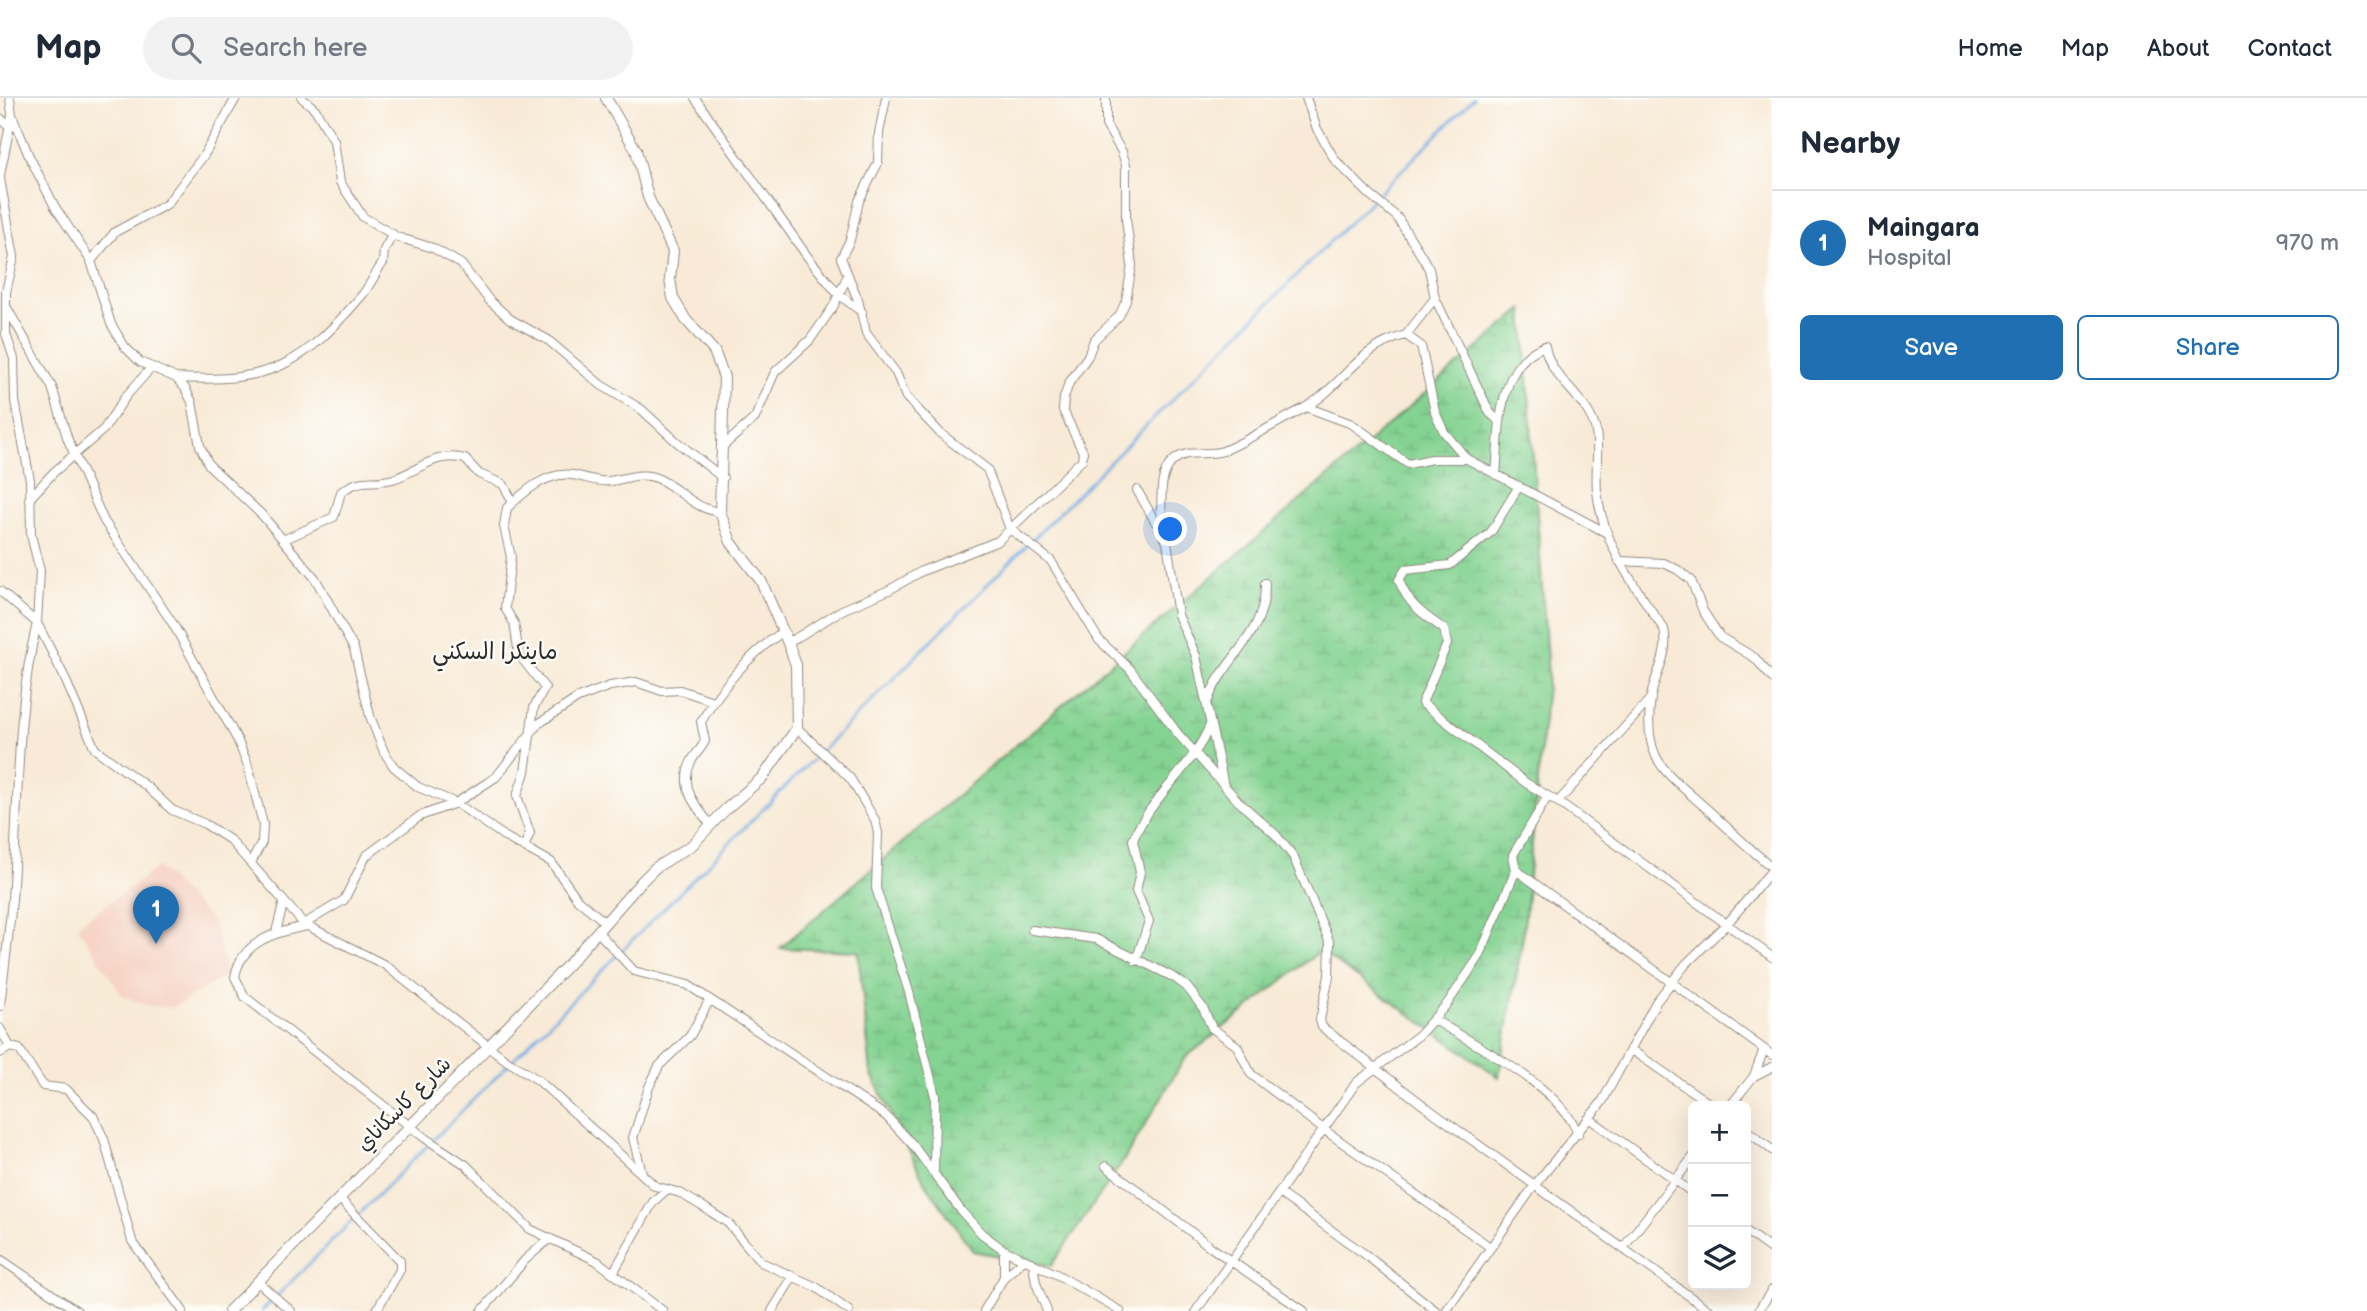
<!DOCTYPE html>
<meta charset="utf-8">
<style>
body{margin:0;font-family:"Balsamiq Sans","Playpen Sans Arabic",sans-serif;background:#f2f2f3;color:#1f2937}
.controls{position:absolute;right:21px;bottom:21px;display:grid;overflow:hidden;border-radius:10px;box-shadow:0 7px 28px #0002}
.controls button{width:63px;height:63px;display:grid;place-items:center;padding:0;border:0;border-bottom:2px solid #e0e1e3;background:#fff;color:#1f2937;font:35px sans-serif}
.you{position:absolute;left:1171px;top:432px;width:24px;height:24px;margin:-18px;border:5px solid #fff;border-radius:50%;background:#1a73e8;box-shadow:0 0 0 10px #1a73e833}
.badge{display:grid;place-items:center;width:46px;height:46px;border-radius:50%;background:#1f6fb2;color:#fff;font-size:23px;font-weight:700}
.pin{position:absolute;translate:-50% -58px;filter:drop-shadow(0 2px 4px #0008)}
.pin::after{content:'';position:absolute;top:37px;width:24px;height:21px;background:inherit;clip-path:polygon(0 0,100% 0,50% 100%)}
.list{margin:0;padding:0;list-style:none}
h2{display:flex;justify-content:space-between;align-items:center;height:91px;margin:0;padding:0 28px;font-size:30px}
h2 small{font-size:23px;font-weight:400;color:#747a83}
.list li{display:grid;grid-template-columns:46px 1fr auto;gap:21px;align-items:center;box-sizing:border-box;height:105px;padding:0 28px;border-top:2px solid #e0e1e3}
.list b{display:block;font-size:26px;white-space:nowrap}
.list p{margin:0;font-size:23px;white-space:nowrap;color:#747a83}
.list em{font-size:23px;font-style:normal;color:#747a83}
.actions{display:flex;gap:14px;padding:21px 28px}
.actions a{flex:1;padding:16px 0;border:2px solid #1f6fb2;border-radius:10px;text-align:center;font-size:24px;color:#1f6fb2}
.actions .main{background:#1f6fb2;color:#fff}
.icon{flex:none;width:38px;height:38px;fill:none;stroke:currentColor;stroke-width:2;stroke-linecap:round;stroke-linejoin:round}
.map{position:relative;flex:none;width:1772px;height:1213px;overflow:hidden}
header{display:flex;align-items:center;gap:42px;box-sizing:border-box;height:98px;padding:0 35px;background:#fff;border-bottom:2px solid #e0e1e3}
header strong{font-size:33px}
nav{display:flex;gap:38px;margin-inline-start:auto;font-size:24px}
.search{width:490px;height:63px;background:#f2f2f3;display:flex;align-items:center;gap:18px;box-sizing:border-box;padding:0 24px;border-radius:38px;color:#747a83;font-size:26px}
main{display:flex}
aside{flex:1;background:#fff}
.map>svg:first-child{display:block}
.built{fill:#f6d2c3}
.wetland{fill:url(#wetland-marsh);stroke:#587f5e;stroke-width:2}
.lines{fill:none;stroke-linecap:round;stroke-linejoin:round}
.stream{stroke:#75ace3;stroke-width:2.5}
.minor-casing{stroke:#928a80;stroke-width:10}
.tertiary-casing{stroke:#928a80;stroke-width:12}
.minor{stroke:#fff;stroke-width:8}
.tertiary{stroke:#fff;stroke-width:10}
.labels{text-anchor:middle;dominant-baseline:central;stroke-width:5;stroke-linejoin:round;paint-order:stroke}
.street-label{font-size:21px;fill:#2b2b2b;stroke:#fdfcf7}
.neighbourhood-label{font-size:23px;fill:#2b2b2b;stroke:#fdfcf7}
</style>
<header>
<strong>Map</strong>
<div class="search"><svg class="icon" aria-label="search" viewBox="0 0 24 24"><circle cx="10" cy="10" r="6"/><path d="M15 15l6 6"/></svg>Search here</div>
<nav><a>Home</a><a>Map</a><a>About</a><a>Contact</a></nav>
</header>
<main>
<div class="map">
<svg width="1772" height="1213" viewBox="0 0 1772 1213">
<defs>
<pattern id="wetland-marsh" width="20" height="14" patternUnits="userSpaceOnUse" patternTransform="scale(1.75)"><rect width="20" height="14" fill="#84d392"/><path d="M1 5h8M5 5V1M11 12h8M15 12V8" fill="none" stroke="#72b57e"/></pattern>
</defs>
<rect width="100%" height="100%" fill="#fdfcf7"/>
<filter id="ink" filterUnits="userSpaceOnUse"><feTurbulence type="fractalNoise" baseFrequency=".0143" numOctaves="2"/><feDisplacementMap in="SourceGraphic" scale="14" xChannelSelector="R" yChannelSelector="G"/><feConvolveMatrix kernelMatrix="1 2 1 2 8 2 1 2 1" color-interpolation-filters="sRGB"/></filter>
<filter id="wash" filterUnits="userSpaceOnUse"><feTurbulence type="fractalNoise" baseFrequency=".00686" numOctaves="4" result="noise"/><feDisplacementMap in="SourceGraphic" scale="28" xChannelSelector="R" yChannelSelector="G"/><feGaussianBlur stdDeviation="1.57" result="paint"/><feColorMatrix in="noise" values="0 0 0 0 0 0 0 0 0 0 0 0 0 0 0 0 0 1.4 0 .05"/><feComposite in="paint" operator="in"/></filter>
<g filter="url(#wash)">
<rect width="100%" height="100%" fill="#f8ead6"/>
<path class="built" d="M158,769l55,55 14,53 -55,33 -27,-3 -23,-10 -45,-69z"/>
<path class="wetland" d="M1523,211l25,366 -25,262 -24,140 -179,-126 -135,107 -61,102 -73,106 -78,-15 -49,-70 -53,-108 -13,-122 -78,-3z"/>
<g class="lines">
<path class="stream" d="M1031,443l443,-443
M262,1213l764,-765"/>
</g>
</g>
<g filter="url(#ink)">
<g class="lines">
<g class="minor-casing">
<path id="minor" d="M10,0l2,17 17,41 26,51 36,54 20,63 14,23 15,15 36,16 9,10 7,14 8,44 9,19 53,50 53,63 39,71 16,67 14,36 10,15 24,20 38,16 51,35 44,24 27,38 28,23
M302,0l13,11 19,32 6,41 23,35 34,20 36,11 28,16 28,36 21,19 38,21 53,45 40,24 36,33 46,36
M695,0l112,158 31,38 24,18
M886,0l-7,35 -1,30 -19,38 -9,39 -9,18 17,42 8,33 30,40 10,24 35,37 46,35 23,60 41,32 48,79 31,29 48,65 60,67 38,34 17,21 37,87 -1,33 -9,44 2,7 101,78 287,206
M1306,0l11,31 18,31 34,34 28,23 24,38 8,14 6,29 55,115 10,9
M0,20l8,7
M0,77l12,-60
M0,81l14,78 -8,35v42l8,25 1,42 15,79 1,55 9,36 -3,52 26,51 32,75 51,37 26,24 33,14 25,16 74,84 81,41 121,95 32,20 117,106 25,7 25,15 23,15 33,39 55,25 33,24
M91,163l24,-29 52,-28 37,-49 32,-57
M7,210l45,79 16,53 36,81 69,103 64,115 10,24 16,61 -1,18 -11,21
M1406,237l29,-37
M176,280c95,5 126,-12 187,-84 8,-10 12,-21 20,-31l1,-13 9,-16
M1306,309l46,17 56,40 24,-5h35
M721,350l34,-30 20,-46 35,-32 23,-33 15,-32
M1496,377c4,-44 0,-112 49,-129 5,33 40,49 50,81 5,16 0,45 2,64 6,55 37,94 67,138 6,26 -9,43 -13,68 -9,65 14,74 56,112 22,20 42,40 65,58
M1519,388l-28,46 -41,33 -45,5 -6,10c8,24 25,35 45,49l3,15 -25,59 104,80 32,19 214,155
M1137,392l30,52 11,73 18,41 27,125
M29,401l25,-27 50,-43 22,-33 26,-29
M1160,431c4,-21 -4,-51 12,-67 15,-15 34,-5 51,-11 22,-9 53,-28 76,-40 45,-23 54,-62 107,-76l15,11 14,66 9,20 23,27 138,73
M283,442l51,-23 7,-25c21,-16 29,-7 52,-13 26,-8 42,-28 72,-20l14,15 24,10 10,18
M1619,463l45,2 14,7 13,10 12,31 17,26 35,21 17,20
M0,493l37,32c-22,91 -18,184 -25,276 -3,36 -8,71 -12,107
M788,545l54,-33 47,-20 33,-19 76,-30 84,-81 1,-8 -20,-42 1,-12 5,-15 19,-27 6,-16 25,-24 7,-15 6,-36 -6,-46v-54l-4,-13 -16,-27v-27
M1207,605c16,-46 59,-66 58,-120
M797,630l53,50 25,42 3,13 -2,55 33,104 26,104 -1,76
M1548,698l-35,59 3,15 256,185
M1558,704l93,-104
M711,727c-16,-19 -33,-39 -19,-65 4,-7 10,-12 13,-19l-4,-19c21,-36 47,-66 81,-90
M524,749l6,-14 -13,-37 8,-24 9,-65 11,-19 -26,-33 -5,-32 -9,-15 6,-51 -7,-31 3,-18c17,-16 40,-37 66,-33 13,2 24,8 37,6 16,-2 32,-10 49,-2 22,11 35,30 61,33
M304,826l40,-24 22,-44 54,-40 36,-13 40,-26 42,-53 40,-26 32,-12 26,-4 26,9 18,-1 33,11
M307,828c-31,6 -66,15 -72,51l10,20 180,141 41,27 64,64 67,32 66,50
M1032,832l64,9 79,39 12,9 16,21 9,20 25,18 14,28 72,55 167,118
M276,834l8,-31
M598,834l36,39 54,14 198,131 27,29 49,67 20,22 22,16 54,25 62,36
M1136,863l13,-40 -13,-30 4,-19 -7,-32c18,-44 59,-71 77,-115
M1433,921c43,27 128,68 145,115
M0,930l10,19 9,2 24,37 23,3 27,27 11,23 28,102 51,70
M1630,951l83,57
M0,955l10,-6
M1754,978l18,-9
M1730,1008l24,-30 10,-27
M1590,1021l103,74
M1746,1032l26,20
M1106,1068l106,82 92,63
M642,1075l-9,-35 16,-51 10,-21 31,-30 19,-35
M1279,1095l87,62 70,56
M339,1100l61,63v9l-24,41
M1746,1133l26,19
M1623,1150l70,-91
M1004,1152v27
M0,1161l77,52
M1033,1166l3,19 11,28
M613,1175l40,-71 12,-11
M258,1184l33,29
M482,1213l43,-51 24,-21
M772,1213l20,-33
M984,1213l20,-34 20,-17
M1196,1213l160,-228 63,-48 28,-31 32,-47 37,-87
M1446,1213l88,-125 68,-84 54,-100 30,-38 40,-39 46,-55
M1758,1213l14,-21"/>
</g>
<g class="tertiary-casing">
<path id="tertiary" d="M229,1213l339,-346 73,-83 14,-14 37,-23 34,-36 37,-32 34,-49 -1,-63 -8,-22 -27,-62 -30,-39 -11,-30 4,-135 -10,-26 -28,-31 -13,-22 -3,-19 3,-28 -25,-54 -12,-47 -30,-52"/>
</g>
<use href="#minor" class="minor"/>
<use href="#tertiary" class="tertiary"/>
</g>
</g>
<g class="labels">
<g class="street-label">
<text transform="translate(404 1006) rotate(-45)">شارع كاسكاناي</text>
</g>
<g class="neighbourhood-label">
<text x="495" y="554">ماينكرا السكني</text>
</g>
</g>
</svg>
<div class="controls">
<button>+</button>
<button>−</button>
<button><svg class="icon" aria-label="layers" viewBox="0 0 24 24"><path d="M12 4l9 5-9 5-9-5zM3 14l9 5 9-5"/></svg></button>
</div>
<div class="you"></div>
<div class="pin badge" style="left:156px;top:846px">1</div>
</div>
<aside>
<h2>Nearby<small></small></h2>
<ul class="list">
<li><span class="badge">1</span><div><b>Maingara</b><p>Hospital</p></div><em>970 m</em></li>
</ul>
<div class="actions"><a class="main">Save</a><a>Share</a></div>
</aside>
</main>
